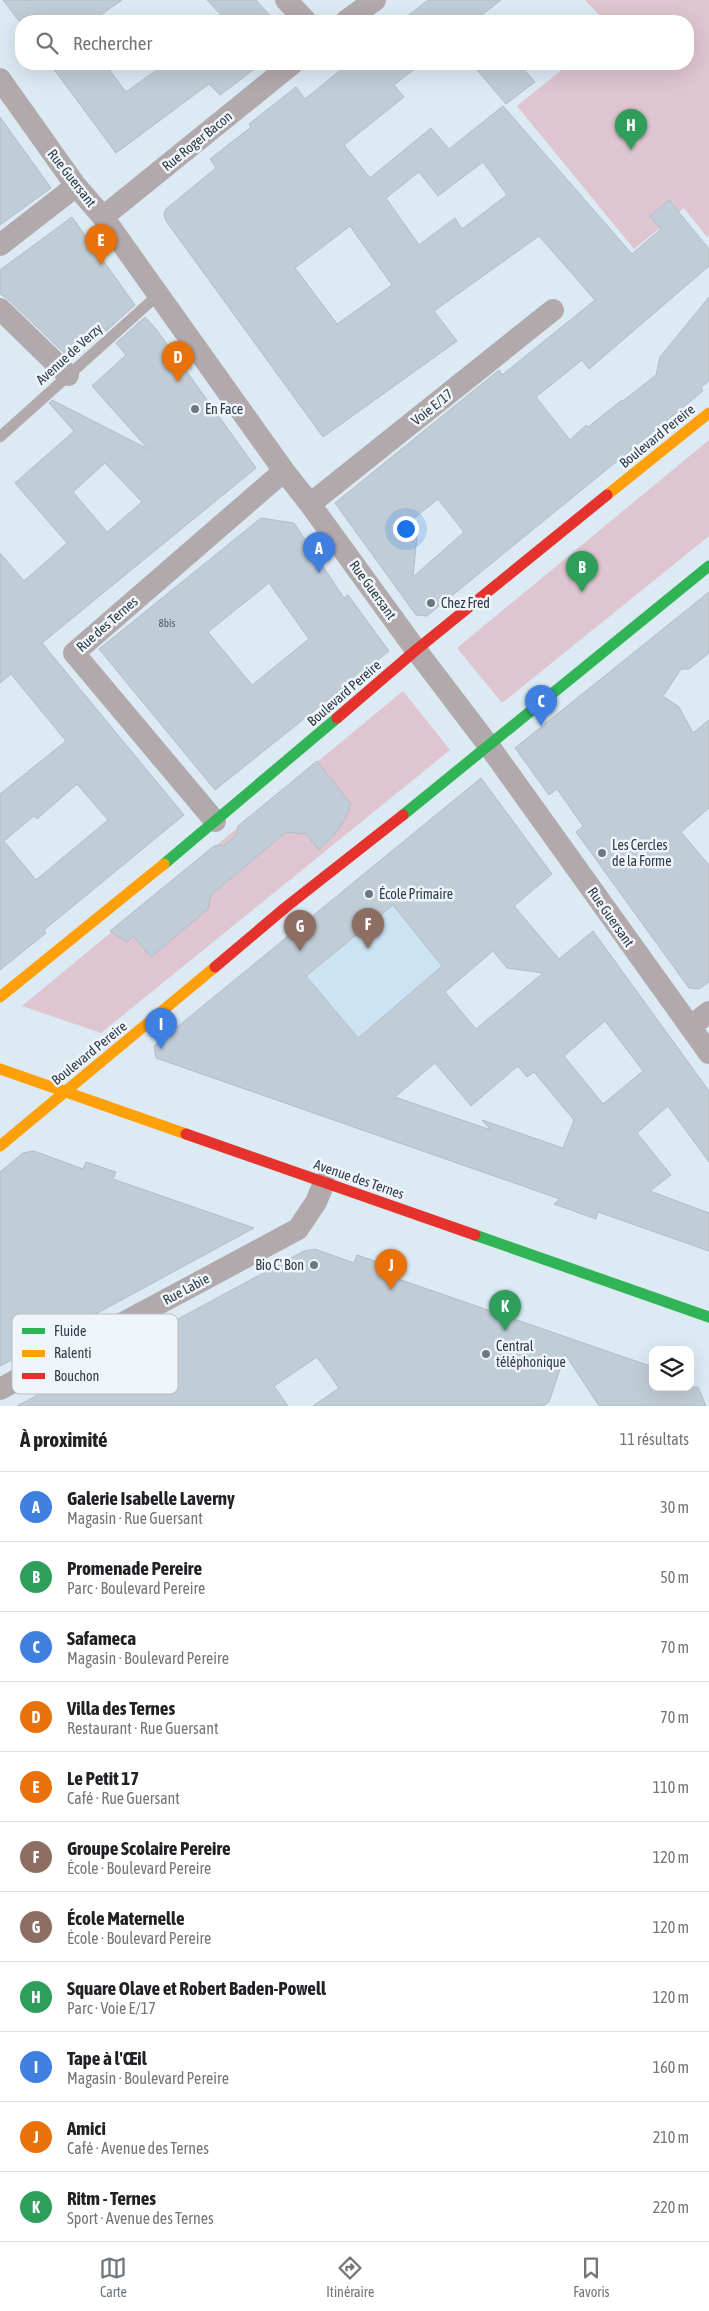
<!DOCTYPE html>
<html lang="fr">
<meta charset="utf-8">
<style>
body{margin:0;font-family:"Asap Condensed",sans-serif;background:#f2f2f2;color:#202124}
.controls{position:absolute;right:15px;bottom:15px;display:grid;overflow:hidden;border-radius:10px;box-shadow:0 5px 20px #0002}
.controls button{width:45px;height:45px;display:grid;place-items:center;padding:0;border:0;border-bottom:1px solid #e0e0e0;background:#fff;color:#202124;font:25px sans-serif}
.you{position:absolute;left:405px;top:528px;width:18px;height:18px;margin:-12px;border:4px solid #fff;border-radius:50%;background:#1a73e8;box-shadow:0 0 0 8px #1a73e833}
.badge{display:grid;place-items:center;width:32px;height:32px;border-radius:50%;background:#6c7982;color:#fff;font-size:16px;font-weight:700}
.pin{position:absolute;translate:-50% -41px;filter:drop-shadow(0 1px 2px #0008)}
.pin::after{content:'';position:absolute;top:26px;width:18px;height:15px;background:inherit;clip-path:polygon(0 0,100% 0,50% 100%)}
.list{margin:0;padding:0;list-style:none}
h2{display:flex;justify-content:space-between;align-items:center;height:65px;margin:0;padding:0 20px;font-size:21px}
h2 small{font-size:16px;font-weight:400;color:#757577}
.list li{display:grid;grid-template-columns:32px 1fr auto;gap:15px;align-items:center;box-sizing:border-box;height:70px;padding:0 20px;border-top:1px solid #e0e0e0}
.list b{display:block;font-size:19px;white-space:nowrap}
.list p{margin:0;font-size:16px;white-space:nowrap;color:#757577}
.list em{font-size:16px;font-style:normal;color:#757577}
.icon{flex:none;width:28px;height:28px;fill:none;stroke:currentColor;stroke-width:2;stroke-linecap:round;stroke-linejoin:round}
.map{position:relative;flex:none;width:709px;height:1406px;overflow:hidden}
.search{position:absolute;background:#fff;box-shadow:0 5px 20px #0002;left:15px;right:15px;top:15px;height:55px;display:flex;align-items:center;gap:12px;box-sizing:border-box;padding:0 18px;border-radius:20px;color:#757577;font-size:19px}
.sheet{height:835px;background:#fff}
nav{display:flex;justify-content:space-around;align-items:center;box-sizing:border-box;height:70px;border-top:1px solid #e0e0e0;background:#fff;font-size:14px;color:#757577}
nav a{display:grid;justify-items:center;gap:2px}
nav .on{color:#6c7982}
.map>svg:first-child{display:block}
.built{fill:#cce3f3}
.green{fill:#dec5d0}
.building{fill:#c1cdd6;stroke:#b2bdc6;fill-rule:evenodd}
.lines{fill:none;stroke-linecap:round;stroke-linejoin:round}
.lane{stroke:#b2a9ac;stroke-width:11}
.street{stroke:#b2a9ac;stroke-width:22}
.fast{stroke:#30b455;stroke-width:11}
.slow{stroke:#ff9f0a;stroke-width:11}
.jam{stroke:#e5322d;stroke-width:11}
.poi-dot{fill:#6c7982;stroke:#eff5fa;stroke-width:2}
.labels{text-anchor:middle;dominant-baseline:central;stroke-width:5;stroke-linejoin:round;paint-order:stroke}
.number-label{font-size:11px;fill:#546069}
.street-label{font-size:14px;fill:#303c45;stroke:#eff5fa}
.poi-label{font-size:14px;fill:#303c45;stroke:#eff5fa;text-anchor:start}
.key{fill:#eff5fa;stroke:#b6bec4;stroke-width:1}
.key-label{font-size:14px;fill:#303c45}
</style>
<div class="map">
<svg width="709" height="1406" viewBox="0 0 709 1406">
<rect width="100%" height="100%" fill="#dceaf4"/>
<path class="built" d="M405,840l79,91 -136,114 -105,-72z"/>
<path class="green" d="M585,0h124v235l-2,2 -23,-29 -50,41 -117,-143 52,-42h119v-43h-83z
M709,440v96l-207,167 -45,-55z
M403,691l47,59 -349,283 -79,-27z"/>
<path class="building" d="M3,0h119l-30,21h-73z
M207,0h49l19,21h-48z
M428,0h73l-27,21h-73z
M50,64h55l21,28 39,-28h96l-41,31 -11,-11 -93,69z
M348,64h73l-27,21 10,12 -60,48 26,33 61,-50 18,21 54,-43 129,148 29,-25 -11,-13 19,-16 40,49v17l-120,103 -7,-9 -46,37 34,43 16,-15 2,2 34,-27 1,1 33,-26 4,-18 49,-60v84l-8,6 2,4 -276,225 -11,-1 -81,-112 164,-133 3,5 93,-75 -56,-64 -105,75 23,30 -134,96 -157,-216 -2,-7 2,-5 50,-41 -6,-9 41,-32 -2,-3 47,-37 9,12zM483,162l24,33 -45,34 -7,-11 -36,27 -33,-47 33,-26 19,24zM350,226l42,59 -55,39 -42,-56zM438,499l26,33 -51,45 4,-42 -9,-12z
M472,64h47l16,18 -29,22z
M0,117l51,71 -51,37z
M72,217l63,88 -29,26 -6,-7 -35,30 -56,-54 -9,-6v-24z
M145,317l11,12 100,139 -214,175 142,172 -140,115 2,3 -46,37v-176l66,-53 -55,-67 -11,9v-130l24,28 43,-38 -52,-60 59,-52 -25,-28 3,-3 96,49 -56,-63 34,-31 -10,-12zM105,463l37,39 -35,30 -34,-40zM77,784l31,36 -72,60 -32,-39 30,-25 3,3z
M261,518l33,5 50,75 4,-3 41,56 -174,139 -116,-141zM269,583l40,56 -57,46 -44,-53z
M709,592v61l-20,16h-8l-18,27 16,11 14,26 16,-13v88l-28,24 28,33v117l-10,7 -10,-1 -113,-156 7,-6 -26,-37 -8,6 -34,-47z
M317,761l34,43 -6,15 -10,15 -16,16 -13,-16 -20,-2 -75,63 -3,14 -57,48 -18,-21 -6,6 -17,-11 104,-85 10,-1 12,-9 2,-10z
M481,778l71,96 -38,32 45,53 34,-28 116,160v71l-41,-56 -31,27 34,42 -21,16 59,22v38l-111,-39 -2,7 -42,-15 6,-5 -404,-141 -2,-12zM393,905l49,61 -84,72 -52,-62zM493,951l14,17 36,5 -67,56 -31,-37zM605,1021l38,50 -40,33 -39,-48zM435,1063l36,43 47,-40 9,11 7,-5 40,48 -11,28 -81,-28 9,10 -96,-33z
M34,1151l49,18 3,-7 30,10 -3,7 141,49 -254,138v-194l23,-19z
M315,1249l39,14 3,-8 24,8 -3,9 275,95v20h45l8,19h-107l-34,-52 -16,48 -6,4h-230l26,-18 -22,-31 -43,29 14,20h-271l287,-155z"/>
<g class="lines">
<path class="lane" d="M0,437l159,-143"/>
<path class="street" d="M286,0l20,21
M346,21l29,-21
M0,79l76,107 27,31 181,254 26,33 106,146 73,96 220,307
M103,217l189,-153
M0,245l76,-59
M0,309l68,66
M310,504l243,-194
M215,821l-141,-168 210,-182
M690,1027l19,-15
M0,1389l298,-160 18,-27 8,-19"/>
<path class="fast" d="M403,815l306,-249
M164,864l173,-146
M475,1235l234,82"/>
<path class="slow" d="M607,495l102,-82
M0,997l164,-133
M0,1069l186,65
M0,1146l215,-179"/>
<path class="jam" d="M337,718l79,-68 191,-155
M215,967l71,-60 117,-92
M186,1134l289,101"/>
</g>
<g class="poi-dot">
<circle cx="195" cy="409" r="5"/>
<circle cx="431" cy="603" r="5"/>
<circle cx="602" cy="853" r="5"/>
<circle cx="369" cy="894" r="5"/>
<circle cx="314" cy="1265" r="5"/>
<circle cx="486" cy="1354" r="5"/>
</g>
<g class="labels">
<g class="number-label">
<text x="167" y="623">8bis</text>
</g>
<g class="street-label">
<text transform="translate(197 141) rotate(-39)">Rue Roger Bacon</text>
<text transform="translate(72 178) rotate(52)">Rue Guersant</text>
<text transform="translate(69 354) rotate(-42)">Avenue de Verzy</text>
<text transform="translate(432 407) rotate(-39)">Voie E/17</text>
<text transform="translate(657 436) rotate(-39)">Boulevard Pereire</text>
<text transform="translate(373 590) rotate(54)">Rue Guersant</text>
<text transform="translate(107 624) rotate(-41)">Rue des Ternes</text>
<text transform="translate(344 693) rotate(-41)">Boulevard Pereire</text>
<text transform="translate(611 917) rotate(55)">Rue Guersant</text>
<text transform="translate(89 1053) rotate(-39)">Boulevard Pereire</text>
<text transform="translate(359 1179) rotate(19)">Avenue des Ternes</text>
<text transform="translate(186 1289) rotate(-28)">Rue Labie</text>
</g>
<g class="poi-label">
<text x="205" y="409">En Face</text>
<text x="441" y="603">Chez Fred</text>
<text x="612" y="845">Les Cercles<tspan x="612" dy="16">de la Forme</tspan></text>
<text x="379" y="894">École Primaire</text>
<text x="304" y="1265" text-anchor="end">Bio C' Bon</text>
<text x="496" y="1346">Central<tspan x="496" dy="16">téléphonique</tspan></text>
</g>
</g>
<rect x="12" y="1314" width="166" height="80" rx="8" class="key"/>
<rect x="22" y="1328" width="23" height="6" fill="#30b455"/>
<rect x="22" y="1350" width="23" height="7" fill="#ff9f0a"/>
<rect x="22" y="1373" width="23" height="6" fill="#e5322d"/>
<g class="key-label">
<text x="54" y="1336">Fluide</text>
<text x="54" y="1358">Ralenti</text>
<text x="54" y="1381">Bouchon</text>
</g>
</svg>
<div class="controls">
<button><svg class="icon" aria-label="layers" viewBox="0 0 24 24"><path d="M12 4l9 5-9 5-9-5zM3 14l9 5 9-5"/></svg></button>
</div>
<div class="you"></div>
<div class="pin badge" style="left:319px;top:573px;background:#3f7fe0">A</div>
<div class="pin badge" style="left:582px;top:592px;background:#2e9e5b">B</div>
<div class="pin badge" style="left:541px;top:726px;background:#3f7fe0">C</div>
<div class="pin badge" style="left:178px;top:382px;background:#e8710a">D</div>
<div class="pin badge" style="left:101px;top:265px;background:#e8710a">E</div>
<div class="pin badge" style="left:368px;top:949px;background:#8d6e63">F</div>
<div class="pin badge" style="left:300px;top:951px;background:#8d6e63">G</div>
<div class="pin badge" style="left:631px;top:150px;background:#2e9e5b">H</div>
<div class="pin badge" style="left:161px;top:1049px;background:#3f7fe0">I</div>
<div class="pin badge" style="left:391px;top:1290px;background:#e8710a">J</div>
<div class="pin badge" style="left:505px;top:1331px;background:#2e9e5b">K</div>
<div class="search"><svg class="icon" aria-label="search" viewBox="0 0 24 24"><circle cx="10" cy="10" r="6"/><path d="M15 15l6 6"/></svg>Rechercher</div>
</div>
<section class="sheet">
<h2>À proximité<small>11 résultats</small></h2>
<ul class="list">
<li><span class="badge" style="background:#3f7fe0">A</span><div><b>Galerie Isabelle Laverny</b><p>Magasin · Rue Guersant</p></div><em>30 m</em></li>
<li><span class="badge" style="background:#2e9e5b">B</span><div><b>Promenade Pereire</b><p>Parc · Boulevard Pereire</p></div><em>50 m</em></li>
<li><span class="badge" style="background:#3f7fe0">C</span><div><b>Safameca</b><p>Magasin · Boulevard Pereire</p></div><em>70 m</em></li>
<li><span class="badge" style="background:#e8710a">D</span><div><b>Villa des Ternes</b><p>Restaurant · Rue Guersant</p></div><em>70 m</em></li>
<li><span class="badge" style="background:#e8710a">E</span><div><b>Le Petit 17</b><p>Café · Rue Guersant</p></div><em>110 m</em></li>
<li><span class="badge" style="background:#8d6e63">F</span><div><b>Groupe Scolaire Pereire</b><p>École · Boulevard Pereire</p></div><em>120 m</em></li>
<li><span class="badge" style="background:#8d6e63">G</span><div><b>École Maternelle</b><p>École · Boulevard Pereire</p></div><em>120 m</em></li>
<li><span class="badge" style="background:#2e9e5b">H</span><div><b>Square Olave et Robert Baden-Powell</b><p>Parc · Voie E/17</p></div><em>120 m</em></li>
<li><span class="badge" style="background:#3f7fe0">I</span><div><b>Tape à l'Œil</b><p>Magasin · Boulevard Pereire</p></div><em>160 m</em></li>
<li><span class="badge" style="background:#e8710a">J</span><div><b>Amici</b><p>Café · Avenue des Ternes</p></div><em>210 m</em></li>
<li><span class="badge" style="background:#2e9e5b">K</span><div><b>Ritm - Ternes</b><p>Sport · Avenue des Ternes</p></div><em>220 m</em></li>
</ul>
</section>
<nav>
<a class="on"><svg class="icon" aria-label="map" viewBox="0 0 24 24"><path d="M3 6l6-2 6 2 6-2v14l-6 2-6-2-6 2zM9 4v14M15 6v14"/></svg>Carte</a>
<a><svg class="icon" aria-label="directions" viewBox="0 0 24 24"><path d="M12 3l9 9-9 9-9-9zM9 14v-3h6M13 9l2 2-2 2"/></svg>Itinéraire</a>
<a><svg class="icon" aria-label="saved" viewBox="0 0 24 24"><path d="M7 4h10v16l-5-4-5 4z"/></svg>Favoris</a>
</nav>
